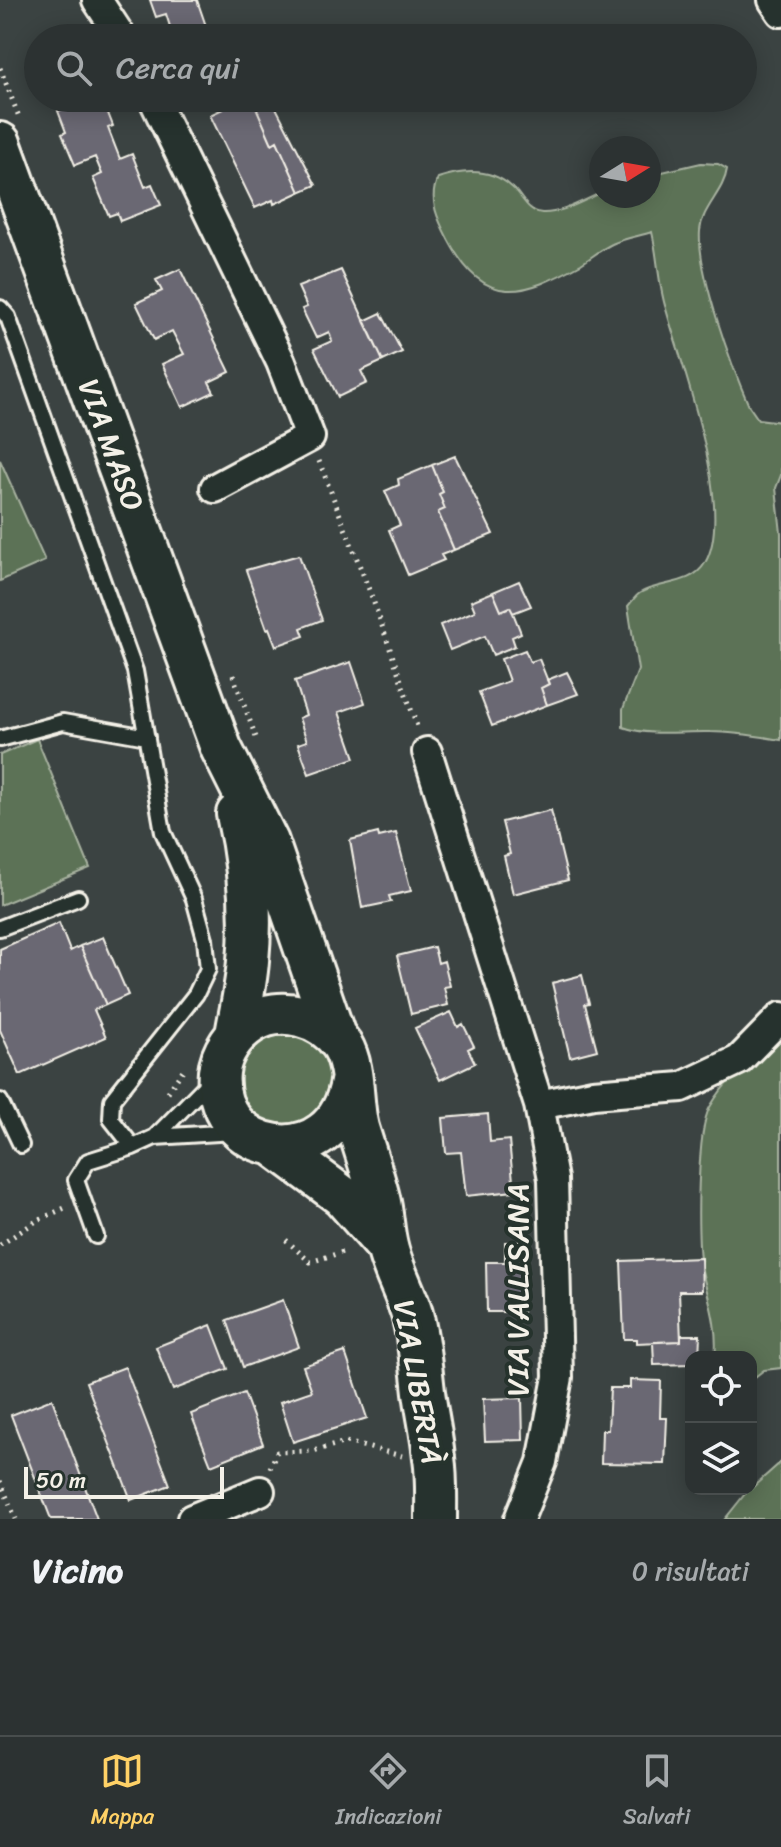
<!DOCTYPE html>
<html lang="it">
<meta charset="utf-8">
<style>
body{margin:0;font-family:Sriracha,sans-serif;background:#383e3e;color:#f1f3f6}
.controls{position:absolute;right:24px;bottom:24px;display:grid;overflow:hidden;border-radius:16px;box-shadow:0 4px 20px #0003}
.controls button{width:72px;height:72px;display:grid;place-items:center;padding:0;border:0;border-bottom:2px solid #484d4d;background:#2c3232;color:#f1f3f6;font:40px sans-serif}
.compass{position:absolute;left:589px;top:136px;width:72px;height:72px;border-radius:50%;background:#2c3232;box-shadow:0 4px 20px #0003;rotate:79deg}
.scale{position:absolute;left:24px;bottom:20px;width:200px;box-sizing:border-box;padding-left:8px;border:4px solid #f4f1e8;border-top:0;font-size:22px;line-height:28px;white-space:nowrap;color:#f4f1e8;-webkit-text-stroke:6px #26332d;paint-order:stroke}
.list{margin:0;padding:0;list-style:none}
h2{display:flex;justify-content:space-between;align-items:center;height:104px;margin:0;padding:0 32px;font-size:34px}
h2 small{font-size:26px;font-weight:400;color:#a6aaac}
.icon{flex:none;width:44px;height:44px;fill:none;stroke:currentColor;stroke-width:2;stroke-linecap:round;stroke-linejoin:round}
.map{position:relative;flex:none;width:781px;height:1519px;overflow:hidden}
.search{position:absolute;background:#2c3232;box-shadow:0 4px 20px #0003;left:24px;right:24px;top:24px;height:88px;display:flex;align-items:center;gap:20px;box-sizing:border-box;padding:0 28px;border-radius:44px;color:#a6aaac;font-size:30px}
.sheet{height:216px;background:#2c3232}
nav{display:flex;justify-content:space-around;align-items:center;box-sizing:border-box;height:112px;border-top:2px solid #484d4d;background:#2c3232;font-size:22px;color:#a6aaac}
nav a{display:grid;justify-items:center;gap:4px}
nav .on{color:#ffd166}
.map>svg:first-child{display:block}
.green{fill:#5b7257;stroke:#a8b2a0;stroke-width:2}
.building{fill:#6b6773;stroke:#f4f1e8;stroke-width:2}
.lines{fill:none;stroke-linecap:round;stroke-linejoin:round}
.lane-casing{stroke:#f4f1e8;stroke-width:20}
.street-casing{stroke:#f4f1e8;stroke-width:34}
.secondary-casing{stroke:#f4f1e8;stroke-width:46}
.path{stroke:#f4f1e8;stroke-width:5;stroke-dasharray:2 6;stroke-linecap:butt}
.lane{stroke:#26332d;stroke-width:14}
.street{stroke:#26332d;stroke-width:28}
.secondary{stroke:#26332d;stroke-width:40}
.labels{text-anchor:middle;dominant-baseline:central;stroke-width:8;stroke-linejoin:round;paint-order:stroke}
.street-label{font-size:30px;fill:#f4f1e8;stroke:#26332d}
</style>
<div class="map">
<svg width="781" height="1519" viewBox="0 0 781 1519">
<rect width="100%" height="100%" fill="#3b4342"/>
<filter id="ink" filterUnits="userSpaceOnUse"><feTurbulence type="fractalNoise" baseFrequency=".0125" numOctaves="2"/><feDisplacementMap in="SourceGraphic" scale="16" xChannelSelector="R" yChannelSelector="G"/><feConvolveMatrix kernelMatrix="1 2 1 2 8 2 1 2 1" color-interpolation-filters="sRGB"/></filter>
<g filter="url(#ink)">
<path class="green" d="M701,163l17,1 9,5c-3,23 -25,38 -27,62 -3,41 32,136 49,175l9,13 23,3v53l-5,13 5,45v207c-24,-4 -46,-8 -70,-8 -30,-1 -60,5 -88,-5v-18l15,-39 -10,-64c4,-4 7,-10 12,-13 19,-12 52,-7 65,-30 31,-53 -23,-196 -39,-254 -8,-25 -8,-52 -14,-77 -12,4 -28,6 -40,12 -11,5 -21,14 -31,20 -57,32 -96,45 -132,-23 -10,-19 -22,-41 -11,-63 26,-9 55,-10 76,11 9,9 14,23 28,24 19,1 42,-13 59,-20v3h48v-21z
M0,460l45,101 -45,20z
M37,739l53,129 -90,37v-150z
M781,1030v338l-17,2 -13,10v-23h-36c4,-32 -8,-61 -14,-91 -5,-27 -4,-138 9,-159 17,-30 47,-54 71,-77z
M285,1033c36,5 61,40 39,74 -6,9 -23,16 -32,22l-36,-8 -17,-22 -2,-28 14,-25 16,-10z
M781,1462v57h-56l20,-25z"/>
<path class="building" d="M150,0h47l9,26 -33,10 -7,-22 -10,3z
M90,98h12l11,28 -5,2 12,31 12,-5 13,33 7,-3 9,21 -41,16 -3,-8 -8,3 -16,-38 9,-4 -7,-17 -20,8 -13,-31 4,-2 -8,-21z
M236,98h16l20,46 5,-3 23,51 -26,12 -1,-4 -18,8 -45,-93 17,-8 -2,-4z
M252,98h19l45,87 -16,7 -23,-51 -5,3z
M180,269l50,103 -21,10 5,10 -32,15 -20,-43 22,-10 -12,-23 -18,9 -18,-37 26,-12 -6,-11z
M341,270l42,91 -22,10 6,12 -29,14 -24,-48 18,-8 -3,-9 -13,6 -14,-29 5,-2 -9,-20z
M381,313l21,39 -19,9 -19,-40z
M455,456l38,78 -39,16 -16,-38 7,-3 -6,-15 4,-2 -11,-27z
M432,465l11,27 -4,2 6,15 -7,3 16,38 -13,5 3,5 -36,15 -19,-45 11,-5 -15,-34 14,-6 -1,-6z
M299,555l23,65 -21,8 3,8 -28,10 -7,-18 -2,1 -21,-59z
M519,581l12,25 -18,7 -3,-6 -9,4 -8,-19z
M493,592l8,19 9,-4 3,6 8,20 -9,4 3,9 -22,9 -8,-19 -35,14 -10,-25 35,-14 -4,-10z
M525,650l5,12 9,-3 10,25 -8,4 6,17 -55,21 -13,-34 30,-11 -8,-22z
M351,662l14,41 -26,9 16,46 -46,16 -11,-30 9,-3 -8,-23 7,-3 -11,-34z
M567,672l11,22 -31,11 -6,-17 8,-4 -2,-4z
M551,810l17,70 -55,14 -9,-38 6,-2 -8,-32z
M378,833l1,4 17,-4 15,58 -22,5 2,6 -29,6 -12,-68z
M59,923l11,28 10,-5 26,59 -12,5 12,27 -86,38 -20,-45v-81z
M103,937l25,58 -22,10 -26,-59z
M434,947l4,16 6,-2 6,25 -6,1 4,18 -37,9 -14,-58z
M582,975l7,28 -4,1 12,46 -27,7 -18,-74z
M451,1012l7,15 5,-3 11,22 -6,3 7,14 -35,17 -25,-52z
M488,1114l2,28 19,-2 5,51 -48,5 -5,-44 -15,1 -3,-35z
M505,1242h22v21h-4v49h-36l-1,-50h19z
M701,1258l1,33h-23l2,50 -44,2v-4h-13l-3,-78z
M283,1300l16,47 -56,20 -16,-47z
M211,1325l17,44 -55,21 -17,-43z
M681,1335h19l-1,22h-8v7l-37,1 -1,-23 28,-1z
M345,1352l22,66 -74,24 -13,-40 32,-11 -9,-25z
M125,1367l45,118 -39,15 -45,-118z
M630,1380l31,1 -1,37h7l-2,46 -64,-1 1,-33h6l2,-42h20z
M244,1393l19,51 -52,21 -20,-51z
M522,1398l1,42 -38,1 -2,-42z
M52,1399l45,120h-46l-40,-104z"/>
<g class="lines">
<g class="lane-casing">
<path id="lane" d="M0,308l8,9 127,354 28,161 31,67 11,40 3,30 -12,25 -84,106 -1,19 22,28 22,-10 57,-58
M0,739l63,-17 84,15
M0,928l78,-30
M0,1101l21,44
M155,1137l79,-5
M96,1236l-20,-56 12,-19 45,-14"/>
</g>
<g class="street-casing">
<path id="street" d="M97,0l25,38
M773,0l8,12
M153,98l128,264 29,75 -95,51
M427,752l112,353 14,74 5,198 -16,85 -23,57
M539,1105l54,-11 89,-7 57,-27 42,-43
M192,1519l68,-28"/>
</g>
<g class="secondary-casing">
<path id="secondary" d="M0,143l221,605 47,94 67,194
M236,1035c4,-24 10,-49 12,-74 5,-50 0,-98 -11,-147
M351,1082c-16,96 -140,75 -132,-10 2,-20 15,-38 32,-49 29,-19 72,-7 91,22 14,24 9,56 16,83 7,23 15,46 21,70 4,15 4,32 8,48 5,23 18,45 25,68 7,25 9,52 12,78 3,22 8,44 10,66 3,20 2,41 2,61
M273,1145l69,51 45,51"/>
</g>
<path class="path" d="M0,68l19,49
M319,461l54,139 45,129
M233,675l24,65
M168,1092l17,-25
M286,1240l24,22 36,-11
M0,1245l38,-25 29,-13
M270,1468l7,-16 36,-1 33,-9 56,14
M0,1481l16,38"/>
<use href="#lane" class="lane"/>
<use href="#street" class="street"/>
<use href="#secondary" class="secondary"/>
</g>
</g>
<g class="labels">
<g class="street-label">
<text transform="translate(111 445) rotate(70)">VIA MASO</text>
<text transform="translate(518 1290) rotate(-90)">VIA VALLISANA</text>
<text transform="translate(418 1382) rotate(80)">VIA LIBERTÀ</text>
</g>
</g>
</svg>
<div class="controls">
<button><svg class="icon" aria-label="locate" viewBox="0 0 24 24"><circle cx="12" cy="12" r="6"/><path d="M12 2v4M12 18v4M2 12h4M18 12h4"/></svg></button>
<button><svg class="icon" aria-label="layers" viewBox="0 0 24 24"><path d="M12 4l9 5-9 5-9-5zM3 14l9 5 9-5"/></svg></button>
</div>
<svg class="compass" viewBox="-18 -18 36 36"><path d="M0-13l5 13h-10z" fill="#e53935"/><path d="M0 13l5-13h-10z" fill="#a6aaac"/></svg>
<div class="scale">50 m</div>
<div class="search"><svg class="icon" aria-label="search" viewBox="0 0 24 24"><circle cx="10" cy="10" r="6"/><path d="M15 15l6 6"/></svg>Cerca qui</div>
</div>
<section class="sheet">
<h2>Vicino<small>0 risultati</small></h2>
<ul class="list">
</ul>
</section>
<nav>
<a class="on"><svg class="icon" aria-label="map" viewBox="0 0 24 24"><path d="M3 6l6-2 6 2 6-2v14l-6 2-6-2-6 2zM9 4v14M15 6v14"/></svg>Mappa</a>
<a><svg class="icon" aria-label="directions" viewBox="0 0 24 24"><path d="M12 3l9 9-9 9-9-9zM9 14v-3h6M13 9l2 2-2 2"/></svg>Indicazioni</a>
<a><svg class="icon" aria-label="saved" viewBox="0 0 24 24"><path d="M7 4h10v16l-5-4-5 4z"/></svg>Salvati</a>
</nav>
